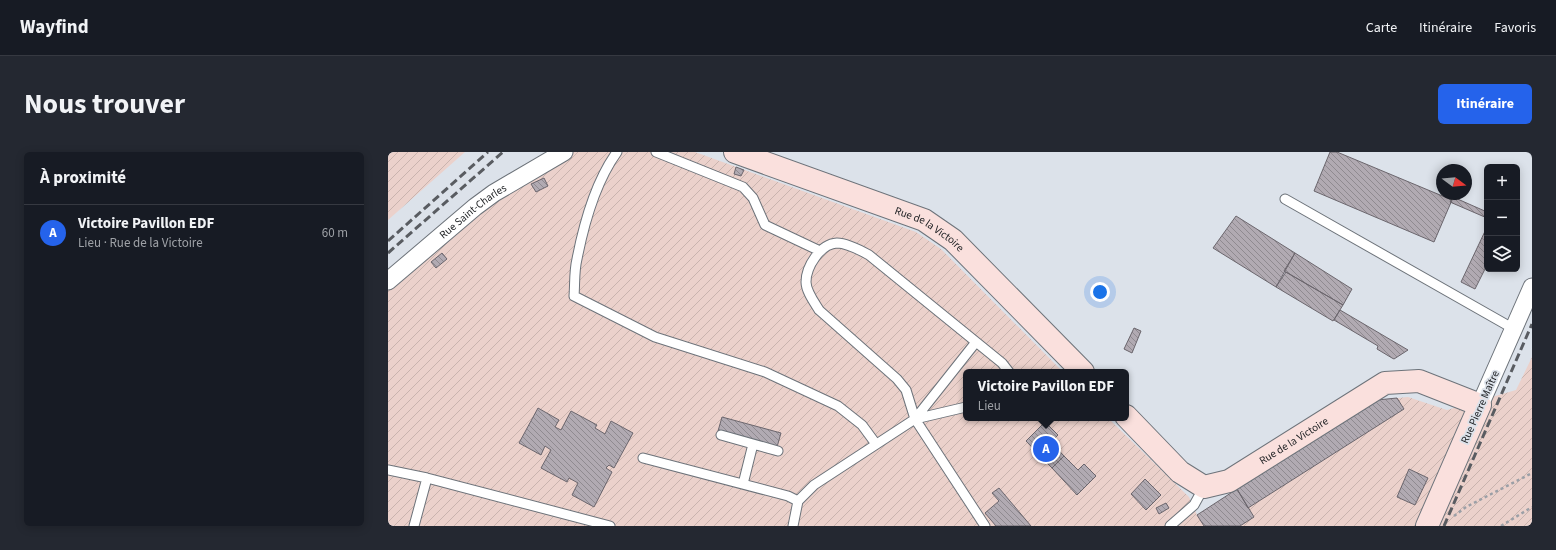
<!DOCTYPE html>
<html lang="fr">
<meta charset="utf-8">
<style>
body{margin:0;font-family:"Source Sans 3",sans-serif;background:#242831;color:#f1f3f6}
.controls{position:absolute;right:12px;top:12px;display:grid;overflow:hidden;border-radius:6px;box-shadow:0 2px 10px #0003}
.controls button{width:36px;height:36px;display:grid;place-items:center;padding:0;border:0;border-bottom:1px solid #363941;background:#171b24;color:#f1f3f6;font:20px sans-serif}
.compass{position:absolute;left:1048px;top:12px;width:36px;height:36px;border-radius:50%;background:#171b24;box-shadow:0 2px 10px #0003;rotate:106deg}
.you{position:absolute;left:712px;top:140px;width:14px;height:14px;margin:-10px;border:3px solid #fff;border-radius:50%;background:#1a73e8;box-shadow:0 0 0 6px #1a73e833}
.badge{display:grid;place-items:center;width:26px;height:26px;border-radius:50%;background:#2563eb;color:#fff;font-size:13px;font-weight:700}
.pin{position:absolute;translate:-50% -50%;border:2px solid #fff;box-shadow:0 1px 4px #0006}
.popup{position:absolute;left:575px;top:217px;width:166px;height:52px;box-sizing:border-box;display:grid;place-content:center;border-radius:6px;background:#171b24;filter:drop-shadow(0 1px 3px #0005);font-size:13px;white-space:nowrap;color:#9ea1a6}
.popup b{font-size:15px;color:#f1f3f6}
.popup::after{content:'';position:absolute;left:50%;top:100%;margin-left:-8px;border:8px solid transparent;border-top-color:#171b24}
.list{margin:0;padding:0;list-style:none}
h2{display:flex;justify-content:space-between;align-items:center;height:52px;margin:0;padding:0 16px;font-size:17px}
h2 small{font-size:13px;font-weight:400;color:#9ea1a6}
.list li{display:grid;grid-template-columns:26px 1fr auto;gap:12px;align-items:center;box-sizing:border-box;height:56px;padding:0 16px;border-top:1px solid #363941}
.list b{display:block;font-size:15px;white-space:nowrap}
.list p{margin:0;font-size:13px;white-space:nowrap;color:#9ea1a6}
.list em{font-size:13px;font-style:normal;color:#9ea1a6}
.icon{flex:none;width:22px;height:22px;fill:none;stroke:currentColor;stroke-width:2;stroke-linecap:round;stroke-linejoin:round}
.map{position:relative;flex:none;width:1144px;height:374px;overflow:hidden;border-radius:6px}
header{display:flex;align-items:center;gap:24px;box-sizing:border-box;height:56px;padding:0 20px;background:#171b24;border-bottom:1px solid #363941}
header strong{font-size:19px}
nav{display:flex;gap:22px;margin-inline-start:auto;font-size:14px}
.intro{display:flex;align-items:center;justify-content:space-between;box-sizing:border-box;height:96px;padding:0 24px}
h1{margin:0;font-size:28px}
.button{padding:10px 18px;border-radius:6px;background:#2563eb;color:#fff;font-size:14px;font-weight:700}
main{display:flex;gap:24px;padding:0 24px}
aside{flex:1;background:#171b24;border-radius:6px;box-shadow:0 2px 10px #0003}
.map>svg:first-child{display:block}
.industrial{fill:url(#industrial-furrows)}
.building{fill:url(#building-back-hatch);stroke:#6b666d}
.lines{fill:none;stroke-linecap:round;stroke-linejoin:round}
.lane-casing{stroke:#6d737a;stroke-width:11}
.street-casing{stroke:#6d737a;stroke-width:19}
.secondary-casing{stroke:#6d737a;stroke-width:24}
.path{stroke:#9b9fa6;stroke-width:2.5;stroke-dasharray:3 3;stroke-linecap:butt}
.lane{stroke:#fff;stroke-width:9}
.street{stroke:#fff;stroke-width:17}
.secondary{stroke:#fae0dd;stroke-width:22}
.rail{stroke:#595c61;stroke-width:3;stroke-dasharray:8 4;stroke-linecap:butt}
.labels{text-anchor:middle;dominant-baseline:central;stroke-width:3.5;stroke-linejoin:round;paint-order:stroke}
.street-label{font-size:11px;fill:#1c1e21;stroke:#dce2ea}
</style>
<header>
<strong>Wayfind</strong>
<nav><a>Carte</a><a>Itinéraire</a><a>Favoris</a></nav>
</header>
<div class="intro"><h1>Nous trouver</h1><a class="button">Itinéraire</a></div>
<main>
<aside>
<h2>À proximité<small></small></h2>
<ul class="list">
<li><span class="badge">A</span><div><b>Victoire Pavillon EDF</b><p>Lieu · Rue de la Victoire</p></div><em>60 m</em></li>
</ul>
</aside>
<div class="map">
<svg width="1144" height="374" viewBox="0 0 1144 374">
<defs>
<pattern id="industrial-furrows" width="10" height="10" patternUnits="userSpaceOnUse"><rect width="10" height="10" fill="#ebd1cb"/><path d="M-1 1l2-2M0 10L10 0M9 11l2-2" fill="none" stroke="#c9b3ae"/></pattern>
<pattern id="building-back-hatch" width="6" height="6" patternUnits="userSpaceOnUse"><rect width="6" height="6" fill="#b1aab2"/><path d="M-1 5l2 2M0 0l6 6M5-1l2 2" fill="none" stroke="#8f8a90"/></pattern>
</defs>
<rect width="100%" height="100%" fill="#dce2ea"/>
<path class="industrial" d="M0,0h77l-77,68z
M185,0h122l221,80 25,17 122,123h-97v46h142l81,79 8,18 180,-115 31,-3 39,13 69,-20 16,-33v169h-1144v-237l108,-93z"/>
<path class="building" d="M942,0h7l115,48 -18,42 -120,-51z
M348,15l8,3 -3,6 -7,-2z
M156,26l4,8 -12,6 -5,-8z
M1065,45l34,15v6l-37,-16z
M848,64l59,37 -19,34 -63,-39z
M1099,75v38l-12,24 -14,-7z
M54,101l5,6 -11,9 -5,-6z
M907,101l57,36 -9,16 -59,-34z
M898,120l57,33 -10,16 -57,-34z
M952,158l68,40 -14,9 -2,-1 -15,-9 1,-3 -44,-26z
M746,176l7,3 -9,22 -8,-4z
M1009,246l7,11 -156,99 -11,-19 140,-89z
M150,256l21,12 -4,7 6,3 10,-19 26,14 -2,3 10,6 6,-13 22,12 -19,35 -5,-3 -3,3 6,4 -18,35 -22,-12 6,-12 -9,-5 -2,4 -26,-14 10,-18 -6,-4 -4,9 -22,-12z
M334,265l59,16 -4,14 -59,-16z
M657,270l13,13 -7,7 13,14 -12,12 -26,-27z
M676,304l14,14 6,-6 12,12 -19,19 -25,-27z
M1021,317l19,9 -13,27 -18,-8z
M757,327l16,16 -15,15 -15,-16z
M611,336l32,38h-35l-11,-13 14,-12 -7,-8z
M849,337l17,28 -14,9h-36l-7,-11z
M778,351l3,5 -10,6 -3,-6z"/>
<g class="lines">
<g class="lane-casing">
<path id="lane" d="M229,0c-21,29 -33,71 -40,107 -3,12 -2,25 -3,37l81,41 110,35 73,34 24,19 14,19
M268,0l87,35 10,11 12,27 55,26
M897,47l229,130
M527,267l-9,-29 -9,-11 -78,-69c-5,-8 -13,-19 -13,-28 0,-15 14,-38 31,-39 10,0 23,7 32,12l133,108 7,9
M527,267l61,-77
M527,267l51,-12
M333,283l57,16
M255,306l145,38 10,5
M0,318l39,8 183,48
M355,332l10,-40
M26,374l13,-48
M405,374l5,-25 16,-16 101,-66 70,107
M782,374l24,-21 10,-18"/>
</g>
<g class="street-casing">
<g id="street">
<path id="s1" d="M0,129l87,-74 19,-14 70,-41"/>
<path d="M1092,253l52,-118"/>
</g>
</g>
<g class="secondary-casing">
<g id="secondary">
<path id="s2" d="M347,0l189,68 29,20 130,132"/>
<path id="s3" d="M738,264l54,56 24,15 25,-6 156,-98 34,-2 61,24 -53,121"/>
</g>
</g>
<path class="path" d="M1066,364l12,-9 66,-34
M1113,374l31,-19"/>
<use href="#lane" class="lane"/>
<use href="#street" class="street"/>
<use href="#secondary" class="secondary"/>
<path class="rail" d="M0,89l100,-89
M0,101l115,-101
M1056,374l88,-202"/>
</g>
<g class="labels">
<g class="street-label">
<text stroke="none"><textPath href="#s1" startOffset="110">Rue Saint-Charles</textPath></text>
<text stroke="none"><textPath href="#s2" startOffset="210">Rue de la Victoire</textPath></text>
<text transform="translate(1092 255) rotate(-66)">Rue Pierre Maître</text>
<text stroke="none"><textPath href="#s3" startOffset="208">Rue de la Victoire</textPath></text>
</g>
</g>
</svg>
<div class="controls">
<button>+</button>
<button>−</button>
<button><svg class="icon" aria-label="layers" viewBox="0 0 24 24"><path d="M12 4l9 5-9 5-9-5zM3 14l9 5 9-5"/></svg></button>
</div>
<svg class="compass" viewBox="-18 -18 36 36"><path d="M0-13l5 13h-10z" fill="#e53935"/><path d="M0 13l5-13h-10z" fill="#9ea1a6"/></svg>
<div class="you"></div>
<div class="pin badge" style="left:658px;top:297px">A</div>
<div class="popup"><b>Victoire Pavillon EDF</b>Lieu</div>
</div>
</main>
